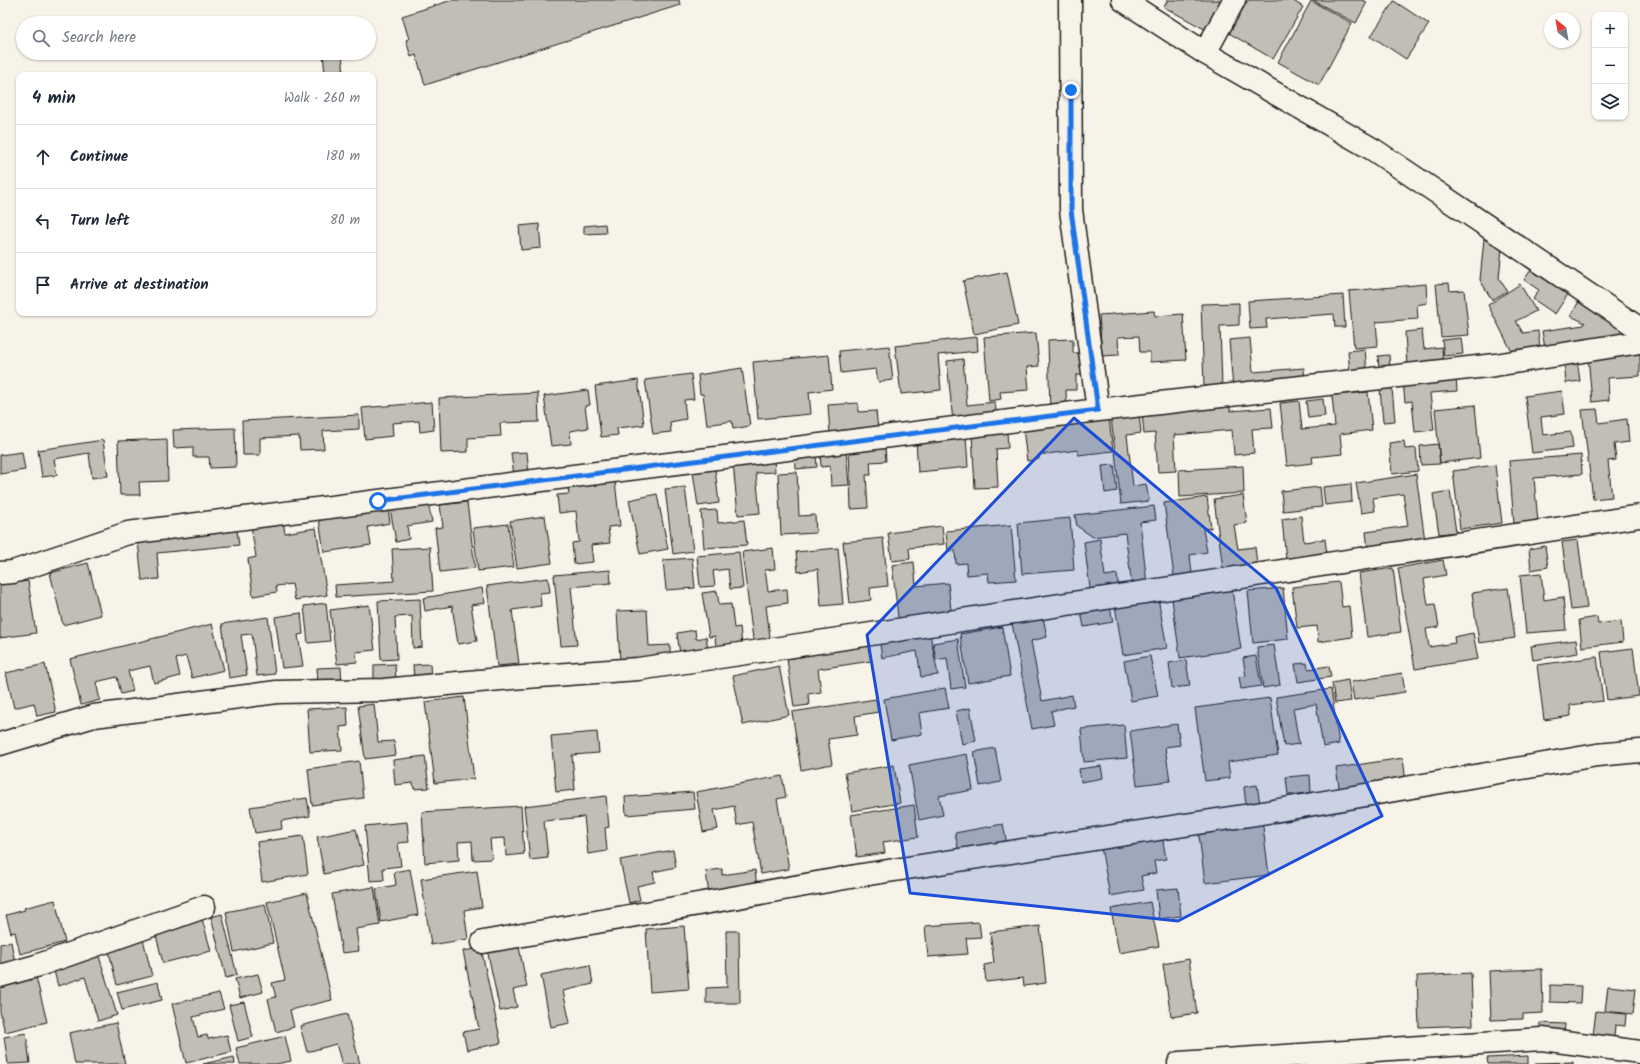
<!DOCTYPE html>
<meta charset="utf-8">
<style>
body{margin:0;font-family:Kalam,sans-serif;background:#f2f2f3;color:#1f2937}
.controls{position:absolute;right:12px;top:12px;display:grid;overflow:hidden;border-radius:8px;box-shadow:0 1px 3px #0004}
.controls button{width:36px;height:36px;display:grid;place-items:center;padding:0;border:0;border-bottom:1px solid #e0e1e3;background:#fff;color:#1f2937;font:20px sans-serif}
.compass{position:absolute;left:1544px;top:12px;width:36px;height:36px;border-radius:50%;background:#fff;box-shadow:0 1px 3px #0004;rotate:329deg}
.stop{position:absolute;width:12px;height:12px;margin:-9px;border:3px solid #1a73e8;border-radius:50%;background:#fff}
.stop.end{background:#1a73e8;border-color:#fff;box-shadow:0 1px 4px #0008}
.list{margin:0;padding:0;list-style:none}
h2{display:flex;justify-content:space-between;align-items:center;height:52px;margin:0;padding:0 16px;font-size:17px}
h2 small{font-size:13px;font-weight:400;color:#747a83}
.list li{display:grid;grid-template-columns:26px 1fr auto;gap:12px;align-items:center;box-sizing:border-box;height:64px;padding:0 16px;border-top:1px solid #e0e1e3}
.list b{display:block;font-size:15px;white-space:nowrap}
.list em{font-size:13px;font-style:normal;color:#747a83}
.icon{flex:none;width:22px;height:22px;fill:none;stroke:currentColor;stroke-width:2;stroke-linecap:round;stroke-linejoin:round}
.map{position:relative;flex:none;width:1640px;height:1064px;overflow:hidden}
.search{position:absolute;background:#fff;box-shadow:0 1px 3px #0004;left:16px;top:16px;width:360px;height:44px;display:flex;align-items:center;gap:10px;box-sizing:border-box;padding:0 14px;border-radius:22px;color:#747a83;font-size:15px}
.panel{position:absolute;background:#fff;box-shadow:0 1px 3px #0004;left:16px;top:72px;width:360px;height:244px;border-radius:8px}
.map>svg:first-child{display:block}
.building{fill:#c0beb5;stroke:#1c1c1c}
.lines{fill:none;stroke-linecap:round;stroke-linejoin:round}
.minor-casing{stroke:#1c1c1c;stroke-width:25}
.minor{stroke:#f7f3e8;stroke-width:22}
.route{stroke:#1a73e8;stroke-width:5}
.marked{fill:#1d4ed8;fill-opacity:0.2;stroke:#1d4ed8;stroke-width:3;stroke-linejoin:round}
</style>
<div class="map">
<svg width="1640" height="1064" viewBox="0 0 1640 1064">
<rect width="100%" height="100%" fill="#f7f3e8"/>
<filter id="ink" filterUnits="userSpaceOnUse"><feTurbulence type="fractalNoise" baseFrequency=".025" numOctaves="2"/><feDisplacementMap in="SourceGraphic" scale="8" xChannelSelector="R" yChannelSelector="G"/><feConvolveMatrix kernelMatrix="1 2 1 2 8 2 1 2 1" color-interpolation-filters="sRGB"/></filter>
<g filter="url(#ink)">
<path class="building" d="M452,0h227l1,5 -255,80 -9,-30 -5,2 -5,-17 3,-1 -7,-23z
M1168,0h57l-17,31 -44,-24z
M1248,0h44l11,7 -30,52 -44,-26z
M1312,0h50l5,2 -11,21z
M1311,1l41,22 -33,62 -41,-23z
M1394,1l35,23 -23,35 -35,-23z
M323,53h19l2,22h-19z
M539,224l2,24 -20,2 -2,-24z
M605,224l1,9 -22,1v-8z
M1484,239l18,9 -3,30 8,13 -15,9 -12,-20z
M1533,267l37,24 -15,23 -22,-15 6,-9 -15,-10z
M1007,272l11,53 -44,9 -11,-53z
M1449,283l1,8 14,-1 5,45 -28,2 -5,-53z
M1426,284l1,19 -10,2 1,14 -42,3 2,24 -24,2 -5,-57z
M1520,284l16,27 -20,10 7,12 15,-2 2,17 -28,4 -24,-47z
M1343,295l2,32h-10l-1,-13 -68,5 1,9 -17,1 -2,-28z
M1579,301l50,27 -5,9 -79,11 -3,-17 42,-6 1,-2 -14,-7z
M1239,303v22l-19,1 2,60h-18l-3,-82z
M1154,311l1,5 28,-2 3,46 -36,2v-10h-10l-1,-16 -21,1 1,18 -17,1 -3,-41z
M1422,330l2,19 18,-2 1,16 -36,3 -2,-34z
M1036,333l3,33 -12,1 2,23 -29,2 1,7 -12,2 -5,-64z
M977,337l1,14 -40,4 3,35 -40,4 -6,-48z
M1250,338l3,34 51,-4 1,15 -72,6 -4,-49z
M1461,338l2,16 -19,2 -2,-16z
M1073,339v14h13l1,22h-11v15h-10l1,21 -17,1 -2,-72z
M889,346l4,34 -15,2 -2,-13 -35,4 -2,-22z
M1365,349l2,23 -17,2 -2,-23z
M1640,351v25l-32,2 1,22 -17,2 -4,-47z
M829,355l3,34 -23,3 2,22 -53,5 -5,-57z
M1389,355l1,13 -11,2 -1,-14z
M963,359l4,46 28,-3 2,16 -44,4 -6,-61z
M1577,359l3,22 -14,2 -2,-22z
M742,368l8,58 -17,3 -1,-8 -25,4 -4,-31h-3l-2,-19z
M691,374l3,25 -10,1 2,19 -16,3 1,10 -18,2 -8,-54z
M1456,377l1,14 -27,2 4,37 -19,2 -3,-31 -7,1 -2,-20z
M638,380l6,45 -27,3 1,7 -17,2 -6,-51z
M1392,388l3,33 -12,1 -3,-33z
M588,390l2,15 -5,1 3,22 -18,3 1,13 -20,2 -7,-50z
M1562,391l3,23 -24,3 2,18 28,-3 2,16 -41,5 -7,-57z
M1368,392l4,38 -32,4 2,20 -30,3 1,6 -26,3 -7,-63 19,-2 3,28 33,-3 -3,-31z
M538,393l1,29 -39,1 1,13 -33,2v14l-27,1 -2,-55z
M1323,399l2,17 -17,2 -2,-17z
M432,402l2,28 -14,2 -1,-11 -27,2 1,13 -28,3 -3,-31z
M858,403v9l18,-1 2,19 -48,4 -2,-29z
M1475,405l5,53 -40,5 -5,-54z
M1230,407v4l41,-3 2,20 -21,1 2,24 -20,2 -2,-25 -58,5 2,36 -18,1 -3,-39 -11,1 -2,-20z
M1597,409l2,14 28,-4 2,23 -15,2 2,16 -8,1 4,36 -19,2 -11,-89z
M1139,414l2,19 -14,2 6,51 13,-2 3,17 -28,3 -10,-87z
M359,415v14l-36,2 1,18 -24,1 -1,-14 -39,2v17h-17l-1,-34z
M1109,418l4,33 -35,4v-5l-39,5v4l-12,2 -4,-33z
M235,428l1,39 -26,1 -1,-11h-16v-10l-19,1 -1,-18z
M1007,432l1,16 -12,1 2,38 -23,1 -3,-54z
M966,435l2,32 -50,5 -2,-32z
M167,439l1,42 -29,1 1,13h-20l-2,-54z
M103,440l5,36 -16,2 -3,-25 -35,6 3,16 -15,2 -4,-27z
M1404,441l1,8 11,-1 2,23 -26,3 -3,-31z
M1438,444l2,20 -19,1 -1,-19z
M885,446l1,15 -16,1 1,13h-5l2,33 -17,1 -2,-61z
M846,450l3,35 -18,1 -1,-20 -9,1 -1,-14z
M22,452l3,18 -25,4v-19z
M527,452l2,23 -15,1 -3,-23z
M816,454l1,13 -21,2 -1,-13z
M1581,455l1,19 -48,4 4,44 -24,2 -5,-63z
M774,459l1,13 -19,1 4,40 -22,2 -5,-52z
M1114,465l3,26 -12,2 -3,-27z
M1495,465l7,58 -42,6 -7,-58z
M1243,466l1,27 -64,4 -1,-27z
M715,469l4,34 -21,3 -5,-34z
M797,472l2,44 16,-1 1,18 -35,2 -3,-62z
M1416,474l9,67 -57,9 -2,-18 42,-6 -5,-32 -30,4 2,13 -14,2 -5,-30z
M567,481h48l5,45 -12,1 2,16 -19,2 2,17 -19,2 -2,-21 7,-1 -3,-31 -17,2 -2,-18 12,-1z
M1351,484l1,18 -27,3 -2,-18z
M685,487l8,64 -20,3 -8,-65z
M1320,487l2,20 -39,4 -2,-20z
M1450,491l6,41 -17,2 -6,-40z
M657,494l11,55 -28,5 -11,-54z
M1243,495l4,28 -13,2 4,24 17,-2 2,18 -34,4 -9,-70z
M1207,497l4,31 -8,1 4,23 -17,3 2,19 -18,2 -10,-73z
M428,502l4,20 -25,4 2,13 -13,3 -6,-34z
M467,502l8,66 -35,4 -5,-44 8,-1 -3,-22z
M1154,506l2,14 -16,2 7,62 -15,2 -7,-53 -32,4 -16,-11 -2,-11z
M388,508l2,15 -22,4 3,18 -47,7 -5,-33z
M717,510l1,13 26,-3 3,25 -43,3 -3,-37z
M545,516l7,47 -35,5 -7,-47z
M1301,516l3,26 21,-3 2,16 -41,5 -4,-41z
M1070,518l4,52 -52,4 -4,-51z
M283,521l2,12 31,-5 11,67 -32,5 -3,-16 -16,2 1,6 -24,4 -5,-37 8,-2 -5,-31z
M508,524l6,43 -36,4 -5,-43z
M1011,525l5,55 -27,2 -1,-9 -21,2 -1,-12 -10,1 -1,-14 -7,1 -2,-20z
M942,526l2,18 -35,4 1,11 -18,2 -4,-28z
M237,530l2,15 -82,8 2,26 -17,1 -4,-39z
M883,538l5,48 -18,2 1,12 -21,3 -7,-61z
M1100,539l5,37 12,-2 2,18 -28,4 -7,-54z
M1578,540l9,68 -16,2 -9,-68z
M1545,546l3,21 -17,3 -2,-21z
M430,547l3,44 -97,6 -1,-12 59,-4 -2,-32z
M773,548l2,21 -10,1 3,21 19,-2 1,14 -22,3 5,39 -17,2 -12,-95z
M838,548l5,56 -22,2 -3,-37 -20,3 -2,-20z
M739,552l4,36 -13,1 -2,-20 -15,2 2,15 -15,1 -3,-31z
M692,558l3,30 -29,2 -3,-30z
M1443,560l3,15 -22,4 4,26 7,-1 4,23 -13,2 3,18 26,-4 -1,-6 19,-4 5,26 -63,10 -17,-101z
M914,562l2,24 32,-3 4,36 -53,6 -7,-60z
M88,563l13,52 -38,10 -13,-52z
M1393,568l8,64 -34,5 -8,-64z
M610,570l1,13 -40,4 6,58 -16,1 -7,-71z
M1541,573l3,27 19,-3 3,33 -40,3 -6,-58z
M548,578l2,14 -10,1 1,13 -29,4 7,54 -22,2 -10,-80z
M28,581l8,52 -36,5v-53z
M1339,582l3,25 7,-1 3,31 -34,5 -1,-16 -20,2 -5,-41z
M482,588l3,15 -14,2 6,36 -19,3 -6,-38 -27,5 -2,-13z
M1283,588l5,51 -35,4 -5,-52z
M1508,588l7,50 -36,5 -7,-50z
M1232,590l9,59 -61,9 -8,-59z
M717,591l2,14 12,-1 3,24 6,-1 2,18 -26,4 -1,-13 -6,1 -7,-44z
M1158,598l9,50 -44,7 -8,-50z
M420,599l2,48 -9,1 -1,-32 -17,1 2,42 -16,1 -3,-59z
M326,603l4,38 -22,2 -4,-37z
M369,605l6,45 -19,2 1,10 -20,2 -7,-54z
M1110,607l3,15 -29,5 -3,-15z
M647,610l2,36 21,-1v15l-50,2 -3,-51z
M301,613l2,21 -5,1 5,31 -21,2 -7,-51z
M268,617l7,57 -18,2 -5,-42 -11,1 6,40 -18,3 -7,-54z
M1043,617l4,20 -16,4 11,60 30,-6 2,11 -23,5 3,14 -22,4 -20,-106z
M1597,617l1,7 23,-3 2,21 -41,5 -3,-27z
M212,624l12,46 -32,8 -6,-22 -10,3 4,17 -26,7 -4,-17 -22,5 5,20 -12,3 -4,-17 -21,5 4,18 -19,5 -11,-46z
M1002,627l8,49 -42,7 -8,-49z
M695,630l1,9 10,-2 2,13 -28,4 -3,-21z
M930,634l8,41 -17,2 -4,-26 -35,7 -2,-14z
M958,639l7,48 -14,2 -4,-31 -11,2 -3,-17z
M1576,640l2,13 -45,7 -2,-14z
M1274,645l6,40 -17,3 -6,-41z
M868,646l3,15 -53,8 3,23 -13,2 1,11 -15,2 -7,-48z
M1633,648l6,48 -32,4 -6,-48z
M1150,656l8,40 -27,5 -7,-40z
M1256,656l5,30 -20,3 -2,-12 7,-1 -3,-18z
M1597,657l6,44 -33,4 1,11 -27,4 -7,-55z
M1186,660l4,26 -18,2 -3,-25z
M1307,663l1,6 21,-3 2,11 -33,5 -3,-18z
M45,664l11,48 -19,4 -3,-13 -20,5 -8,-35z
M395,664l1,17 -22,1v-17z
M430,664l1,16 -17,1 -1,-16z
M779,666l10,49 -46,10 -10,-49z
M341,667l1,19 -24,1 -1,-19z
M1402,673l3,19 -51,8 -3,-18z
M1348,680l3,21 -16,2 -3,-20z
M945,688l4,20 -30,5 3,21 -31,6 -7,-41z
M1331,689l8,55 -16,3 -7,-43 -23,4 6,36 -15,2 -8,-49z
M464,697l10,82 -39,4 -10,-81z
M1270,698l8,57 -50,7 2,16 -25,3 -10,-73z
M876,699l2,13 -23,4 2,19 -29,4 4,25 -31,6 -9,-58z
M374,704l4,38 16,-1 2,14 -31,4 -7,-53z
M347,707l1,19 -8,1 2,23 -32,2 -3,-43z
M970,708l6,33 -14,3 -6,-33z
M1177,724l3,21 -15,2 5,34 -33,4 -7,-54z
M1124,725l3,33 -43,4 -3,-33z
M597,732l2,21 -27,2 3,35 -19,2 -5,-56z
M995,748l6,34 -21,4 -6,-34z
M967,754l6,36 -34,6 4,19 -24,5 -10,-55z
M425,756l4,32 -15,1 -1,-6 -18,2 -2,-25z
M1403,758l3,25 -66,10 -4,-25z
M359,761l4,37 -51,7 -4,-36z
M894,765l6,38 -48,8 -7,-38z
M1101,766l2,12 -22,4 -2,-13z
M1310,775l1,18 -23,2 -2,-18z
M782,776l4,21 -9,2 12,70 -28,5 -9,-52 -15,3 -3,-19 -20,4 4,19 -15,3 -7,-40z
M1257,785l3,19 -14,2 -2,-19z
M693,792l2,17 -69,6 -1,-18z
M606,796l3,31 -4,1 2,23 -19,3 -4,-37 -40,4 4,37 -18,2 -6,-54z
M307,798l3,18 -29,5 1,8 -27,4 -5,-26z
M914,805l4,32 -35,5 2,11 -28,4 -6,-42z
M521,806l3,48 -18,2 -1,-18 -15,1 2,20 -19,1 -1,-19 -14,1 1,18 -34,3 -3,-51z
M1262,819l7,56 -64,8 -7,-56z
M407,822l2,20 -11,1 3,23 -18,2 1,12 -14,1 -5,-55z
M1003,824l4,20 -48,8 -4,-19z
M356,829l8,36 -40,9 -7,-37z
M1162,835l4,24 -12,2 2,12 -15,3 3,14 -34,6 -9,-49z
M303,836l5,38 -46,8 -5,-40z
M673,850l3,17 -23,5 2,10 -18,4 3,14 -11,3 -9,-43z
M410,869l8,46 -37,7 -5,-33 20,-4 -2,-13z
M722,869v6l33,-5 2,18 -48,7 -3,-24z
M477,871l5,36 -18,3 4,29 -37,6 -10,-66z
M374,887l6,38 -24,4 3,22 -17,2 -10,-59z
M1178,888l3,28 -22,3 -3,-29z
M307,893l25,107 -42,10 4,17 -18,5 -8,-33 8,-2 -4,-14 13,-3 -18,-78z
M55,900l10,42 -45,12 -5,-22 -4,1 -5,-18 19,-5 -1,-2z
M1150,902l9,44 -40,7 -8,-44z
M265,904l8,39 -39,9 -8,-40z
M222,914l15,61 -11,3 -15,-61z
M202,919l9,32 -48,12 -8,-32z
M979,922l2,15 -15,1 2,16 -40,3 -3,-31z
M684,926l5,63 -39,3 -4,-63z
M1040,926l6,57 -22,3 -1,-8 -37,4 -2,-17 10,-2 -4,-31z
M726,931h13l1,72h-34v-15l21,-1z
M143,939l9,37 -35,9 -9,-37z
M11,942l4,21 -15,3v-22z
M518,942l9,45 -14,3 4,17 -17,4 -13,-62z
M481,948l20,95 -34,7 -4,-18 16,-3 -16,-78z
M98,953l19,62 -19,6 -13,-44 -27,9 -5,-19z
M1189,959l8,54 -26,4 -8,-53z
M590,965l3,19 -30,7 7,32 -19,4 -10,-52z
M1542,969l1,44 -20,1v5l-32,1 -2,-49z
M35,973l12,49 -42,10 -5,-20v-30z
M1471,973l2,52 -54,2 -2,-51z
M258,974l5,18 -23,6 -5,-19z
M158,982l4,18 -40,10 -5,-18z
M1550,985l31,1 -1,17 -30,-1z
M1608,986l28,3 -3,25 -28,-3z
M219,993l5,16 -31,8 5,20 9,-2 1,4 19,-4 4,17 -45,11 -14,-59z
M244,1002l9,35 -15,4 -9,-36z
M1596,1011l30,3 -1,12 -10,-1 -1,13 -21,-2z
M347,1014l13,50h-18l-6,-20 -29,8 -7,-26z
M116,1023l9,41h-50l-6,-31z
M1540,1023l25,1 -1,11 -25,-1z
M26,1033l4,30 -22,1 -4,-27z
M285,1036l6,25 -15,3h-36l-4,-16z
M1528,1056v8h-40l-1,-6z
M234,1057l1,7h-32z
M1573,1062v2h-38v-1z"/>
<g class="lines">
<g class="minor-casing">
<path id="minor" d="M1070,0l1,210 27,200
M1123,0l82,53 169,97 266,179
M1205,53l29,-53
M0,573l13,-1 115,-39 390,-50 580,-73 397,-45 145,-23
M0,744l94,-28 183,-24 107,-2 127,-12 127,-9 129,-19 873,-134
M483,942l379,-67 394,-61 341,-59 43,-4
M0,976l36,-10 168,-59
M1179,1063l363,-24 98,13"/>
</g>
<use href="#minor" class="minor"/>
</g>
</g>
<g class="lines" filter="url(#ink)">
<path class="route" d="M378,501l720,-91 -27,-200v-120"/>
</g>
<path class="marked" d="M1074,418l202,170 106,228 -204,105 -268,-28 -43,-258z"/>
</svg>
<div class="controls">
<button>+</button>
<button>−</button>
<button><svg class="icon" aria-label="layers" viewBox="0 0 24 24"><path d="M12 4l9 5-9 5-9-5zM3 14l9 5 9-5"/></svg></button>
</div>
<svg class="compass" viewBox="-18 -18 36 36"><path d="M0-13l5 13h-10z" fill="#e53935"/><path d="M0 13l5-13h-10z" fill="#747a83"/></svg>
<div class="stop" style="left:378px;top:501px"></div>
<div class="stop end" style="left:1071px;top:90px"></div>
<div class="search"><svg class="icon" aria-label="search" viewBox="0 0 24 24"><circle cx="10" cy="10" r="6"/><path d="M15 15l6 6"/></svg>Search here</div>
<section class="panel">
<h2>4 min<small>Walk · 260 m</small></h2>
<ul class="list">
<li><svg class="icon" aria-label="ahead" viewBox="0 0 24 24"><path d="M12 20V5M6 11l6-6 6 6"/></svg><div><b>Continue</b></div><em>180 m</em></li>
<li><svg class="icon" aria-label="left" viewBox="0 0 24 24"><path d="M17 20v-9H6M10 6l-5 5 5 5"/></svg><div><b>Turn left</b></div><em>80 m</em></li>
<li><svg class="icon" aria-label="arrive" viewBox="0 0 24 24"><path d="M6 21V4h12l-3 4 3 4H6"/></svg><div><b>Arrive at destination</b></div></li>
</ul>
</section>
</div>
